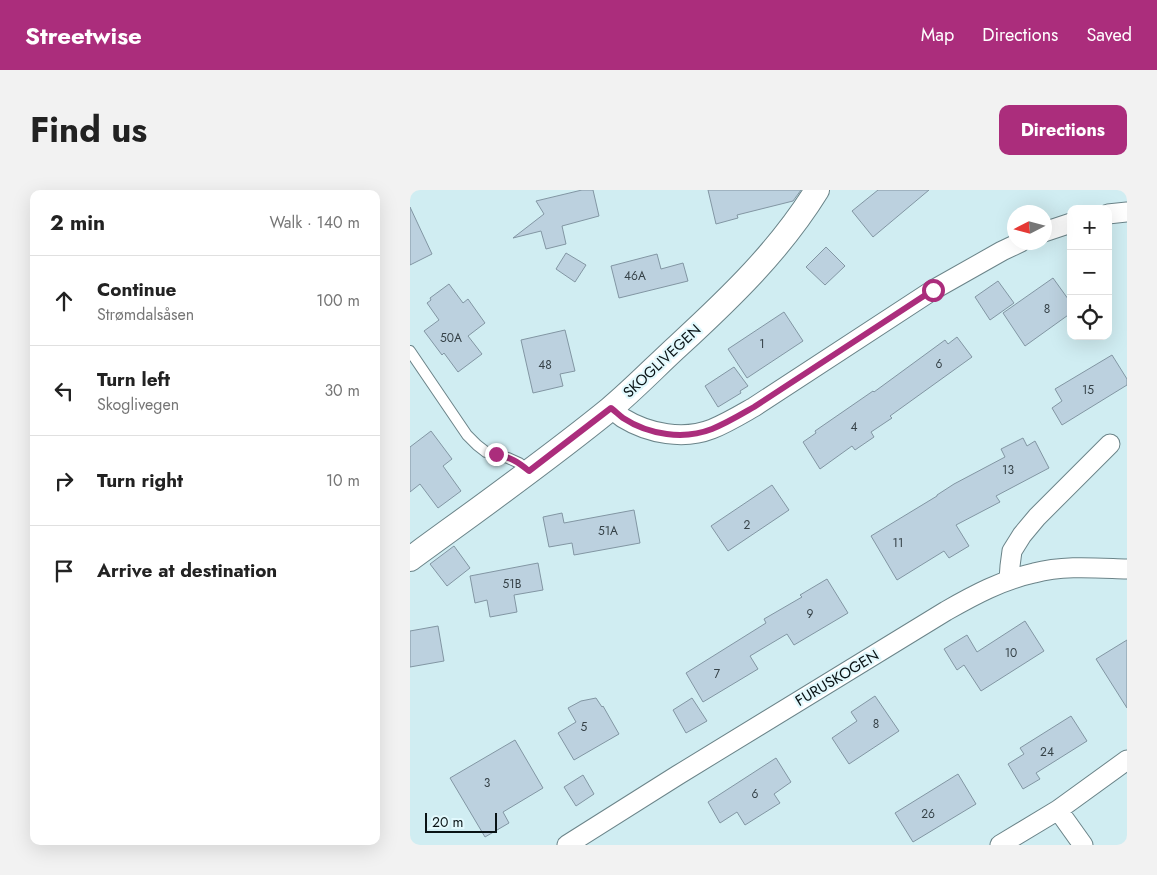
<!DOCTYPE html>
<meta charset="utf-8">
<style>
body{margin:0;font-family:Jost,sans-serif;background:#f2f2f2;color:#222}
.controls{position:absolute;right:15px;top:15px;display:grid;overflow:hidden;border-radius:10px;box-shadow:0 5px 20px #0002}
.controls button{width:45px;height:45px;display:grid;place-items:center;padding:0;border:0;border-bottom:1px solid #e0e0e0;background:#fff;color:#222;font:25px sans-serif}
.compass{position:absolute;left:597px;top:15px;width:45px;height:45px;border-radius:50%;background:#fff;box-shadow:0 5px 20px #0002;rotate:264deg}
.scale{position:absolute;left:15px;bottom:12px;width:72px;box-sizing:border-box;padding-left:5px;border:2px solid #091315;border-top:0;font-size:14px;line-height:18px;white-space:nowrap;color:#091315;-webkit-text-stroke:4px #e2f9fd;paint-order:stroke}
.stop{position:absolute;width:15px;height:15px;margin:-11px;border:4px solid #ab2d7c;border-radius:50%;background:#fff}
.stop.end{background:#ab2d7c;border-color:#fff;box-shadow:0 1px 5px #0008}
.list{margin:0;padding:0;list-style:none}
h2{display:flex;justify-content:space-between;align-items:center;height:65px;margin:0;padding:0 20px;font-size:21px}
h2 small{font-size:16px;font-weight:400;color:#767676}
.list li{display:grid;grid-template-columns:32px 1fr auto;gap:15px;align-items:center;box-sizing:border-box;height:90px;padding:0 20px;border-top:1px solid #e0e0e0}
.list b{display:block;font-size:19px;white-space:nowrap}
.list p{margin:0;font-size:16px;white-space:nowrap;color:#767676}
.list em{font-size:16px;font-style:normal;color:#767676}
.icon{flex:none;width:28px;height:28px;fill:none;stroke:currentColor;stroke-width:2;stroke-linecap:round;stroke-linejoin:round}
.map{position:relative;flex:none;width:717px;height:655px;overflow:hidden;border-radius:10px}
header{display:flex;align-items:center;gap:30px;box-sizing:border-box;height:70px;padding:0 25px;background:#ab2d7c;color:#fff}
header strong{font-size:24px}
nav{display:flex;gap:28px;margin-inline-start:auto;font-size:18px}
.intro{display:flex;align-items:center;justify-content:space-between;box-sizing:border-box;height:120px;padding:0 30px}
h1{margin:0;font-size:35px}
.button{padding:12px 22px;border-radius:10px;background:#ab2d7c;color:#fff;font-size:18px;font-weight:700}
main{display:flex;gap:30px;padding:0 30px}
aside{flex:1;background:#fff;border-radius:10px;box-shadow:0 5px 20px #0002}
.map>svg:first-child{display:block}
.building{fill:#bcd1df;stroke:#8296a3}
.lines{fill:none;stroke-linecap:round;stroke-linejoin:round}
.service-casing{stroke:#6b8489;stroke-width:12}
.minor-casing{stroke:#6b8489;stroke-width:21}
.tertiary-casing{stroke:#6b8489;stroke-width:26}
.service{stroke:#fff;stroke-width:10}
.minor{stroke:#fff;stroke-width:19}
.tertiary{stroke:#fff;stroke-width:24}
.route{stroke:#ab2d7c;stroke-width:6}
.labels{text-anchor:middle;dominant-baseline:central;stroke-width:4.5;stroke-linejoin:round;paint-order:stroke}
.number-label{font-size:12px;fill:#364248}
.street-label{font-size:15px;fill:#091315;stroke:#e2f9fd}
</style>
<header>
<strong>Streetwise</strong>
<nav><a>Map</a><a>Directions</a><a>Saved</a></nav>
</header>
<div class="intro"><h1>Find us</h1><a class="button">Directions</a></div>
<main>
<aside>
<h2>2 min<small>Walk · 140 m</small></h2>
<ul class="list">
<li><svg class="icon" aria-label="ahead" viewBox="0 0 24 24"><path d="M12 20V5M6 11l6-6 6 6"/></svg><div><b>Continue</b><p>Strømdalsåsen</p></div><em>100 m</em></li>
<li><svg class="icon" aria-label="left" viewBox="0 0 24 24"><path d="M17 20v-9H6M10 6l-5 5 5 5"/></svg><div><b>Turn left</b><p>Skoglivegen</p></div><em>30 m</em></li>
<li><svg class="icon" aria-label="right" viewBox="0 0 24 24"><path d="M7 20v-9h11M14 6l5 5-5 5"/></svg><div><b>Turn right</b></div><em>10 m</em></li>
<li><svg class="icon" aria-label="arrive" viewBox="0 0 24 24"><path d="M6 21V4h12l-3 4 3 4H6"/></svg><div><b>Arrive at destination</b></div></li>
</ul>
</aside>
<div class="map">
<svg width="717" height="655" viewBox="0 0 717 655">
<rect width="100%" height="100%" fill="#d0edf2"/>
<path class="building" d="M172,0h11l6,26 -37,10 4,18 -20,5 -5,-18 -28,7 31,-24 -8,-13z
M298,0h93l-8,11 -56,14 1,3 -22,6z
M468,0h51l-56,47 -21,-26z
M0,17l22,47 -22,11z
M416,57l19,19 -20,19 -19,-18z
M156,63l20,12 -11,17 -19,-13z
M247,64l4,15 22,-6 5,18 -69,17 -8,-32z
M643,88l18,25v10l-46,33 -22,-33z
M588,91l16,22 -24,17 -15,-23z
M39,94l14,19 5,-4 17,24 -17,13 14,18 -24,18 -14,-19 -2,2 -18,-24 15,-11 -12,-17 4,-3 -1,-2z
M374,122l19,29 -56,37 -19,-29z
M155,140l10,41 -15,3 3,12 -30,7 -12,-53z
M547,147l15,20 -82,59 2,2 -21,14 3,5 -19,13 -3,-4 -32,23 -17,-27 13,-9 -1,-2 58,-40 1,1 71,-52 3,4z
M702,165l15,24v6l-65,40 -10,-17 10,-7 -7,-12z
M324,177l14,19 -8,5 1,2 -23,14 -13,-21z
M21,241l21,28 -9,7 18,25 -23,17 -18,-24 -10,8v-45z
M613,248l4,8 8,-5 14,27 -53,28 4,6 -44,23 13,21 -20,12 -5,-7 -47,29 -26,-44 66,-40v-1l17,-11 51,-27 -4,-8z
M362,295l17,25 -61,41 -17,-25z
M224,320l6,33 -66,12 -2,-12 -23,4 -6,-30 19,-4 2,10z
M44,356l16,22 -23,18 -17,-22z
M128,373l5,27 -29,5 3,17 -27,5 -3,-17 -12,3 -5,-27z
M417,389l21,34 -54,32 -7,-11 -37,22 8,13 -55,33 -17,-29 80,-50 -2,-4 38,-22 -2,-2z
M615,431l19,30 -63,40 -17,-26 -7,5 -13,-21 23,-14 10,17z
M28,436l6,35 -34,6v-36z
M717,450v68l-31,-49z
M465,506l24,35 -50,33 -17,-26 25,-17 -6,-9z
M186,508l6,9 1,-1 16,28 -45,26 -16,-27 18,-11 -8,-14 13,-7z
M282,508l15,23 -21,12 -13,-23z
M661,526l16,25 -51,32 4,6 -17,10 -15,-25 16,-10 -4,-6z
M105,550l28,48 -40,24 6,11 -24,14 -35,-59z
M366,568l15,24 -17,12 6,9 -35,22 -8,-13 -17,11 -12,-21z
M548,584l18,30 -63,38 -18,-29z
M173,585l11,19 -18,12 -12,-19z"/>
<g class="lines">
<g class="service-casing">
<path id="service" d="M0,161l57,84 10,10 9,7 22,6 11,5 10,8"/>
</g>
<g class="minor-casing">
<path id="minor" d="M698,24l19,-2
M634,42l27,-9
M201,218c4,3 8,7 12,10 26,16 61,22 89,11 15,-6 28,-14 42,-22l179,-117 69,-39 19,-9
M599,390l1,-14 2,-15 10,-16 15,-18 73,-73
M648,620l25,35
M157,655l111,-70 268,-164c28,-16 56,-31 88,-38 30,-8 62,-5 93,-4
M590,655l58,-35 69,-50"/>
</g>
<g class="tertiary-casing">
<path id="tertiary" d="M0,369c67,-49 135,-97 200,-150 24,-20 46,-43 69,-64 51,-47 101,-95 138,-155"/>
</g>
<use href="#service" class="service"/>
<use href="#minor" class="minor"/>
<use href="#tertiary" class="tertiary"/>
</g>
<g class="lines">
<path class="route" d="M86,264c15,4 21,7 33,17l82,-63c4,3 8,7 12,10 26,17 61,22 89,11 15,-6 28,-14 42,-22l179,-117"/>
</g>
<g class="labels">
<g class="number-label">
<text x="225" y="86">46A</text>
<text x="637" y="119">8</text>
<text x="41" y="148">50A</text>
<text x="352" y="154">1</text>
<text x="529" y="174">6</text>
<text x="135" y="175">48</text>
<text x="678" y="200">15</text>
<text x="444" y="237">4</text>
<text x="598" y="280">13</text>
<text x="337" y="335">2</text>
<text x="198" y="341">51A</text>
<text x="488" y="353">11</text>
<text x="102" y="394">51B</text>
<text x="400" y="424">9</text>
<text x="601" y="463">10</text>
<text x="307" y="484">7</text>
<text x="466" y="534">8</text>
<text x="174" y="537">5</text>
<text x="637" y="562">24</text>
<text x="77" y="593">3</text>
<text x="345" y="604">6</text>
<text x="518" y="624">26</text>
</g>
<g class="street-label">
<text transform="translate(252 171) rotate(-43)">SKOGLIVEGEN</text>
<text transform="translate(427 488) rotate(-31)">FURUSKOGEN</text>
</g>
</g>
</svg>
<div class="controls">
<button>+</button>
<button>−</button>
<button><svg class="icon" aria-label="locate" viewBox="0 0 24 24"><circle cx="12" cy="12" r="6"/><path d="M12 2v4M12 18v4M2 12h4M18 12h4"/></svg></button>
</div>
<svg class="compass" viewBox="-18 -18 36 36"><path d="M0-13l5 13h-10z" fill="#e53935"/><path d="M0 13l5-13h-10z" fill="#767676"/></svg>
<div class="scale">20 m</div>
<div class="stop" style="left:523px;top:100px"></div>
<div class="stop end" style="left:86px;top:264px"></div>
</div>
</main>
